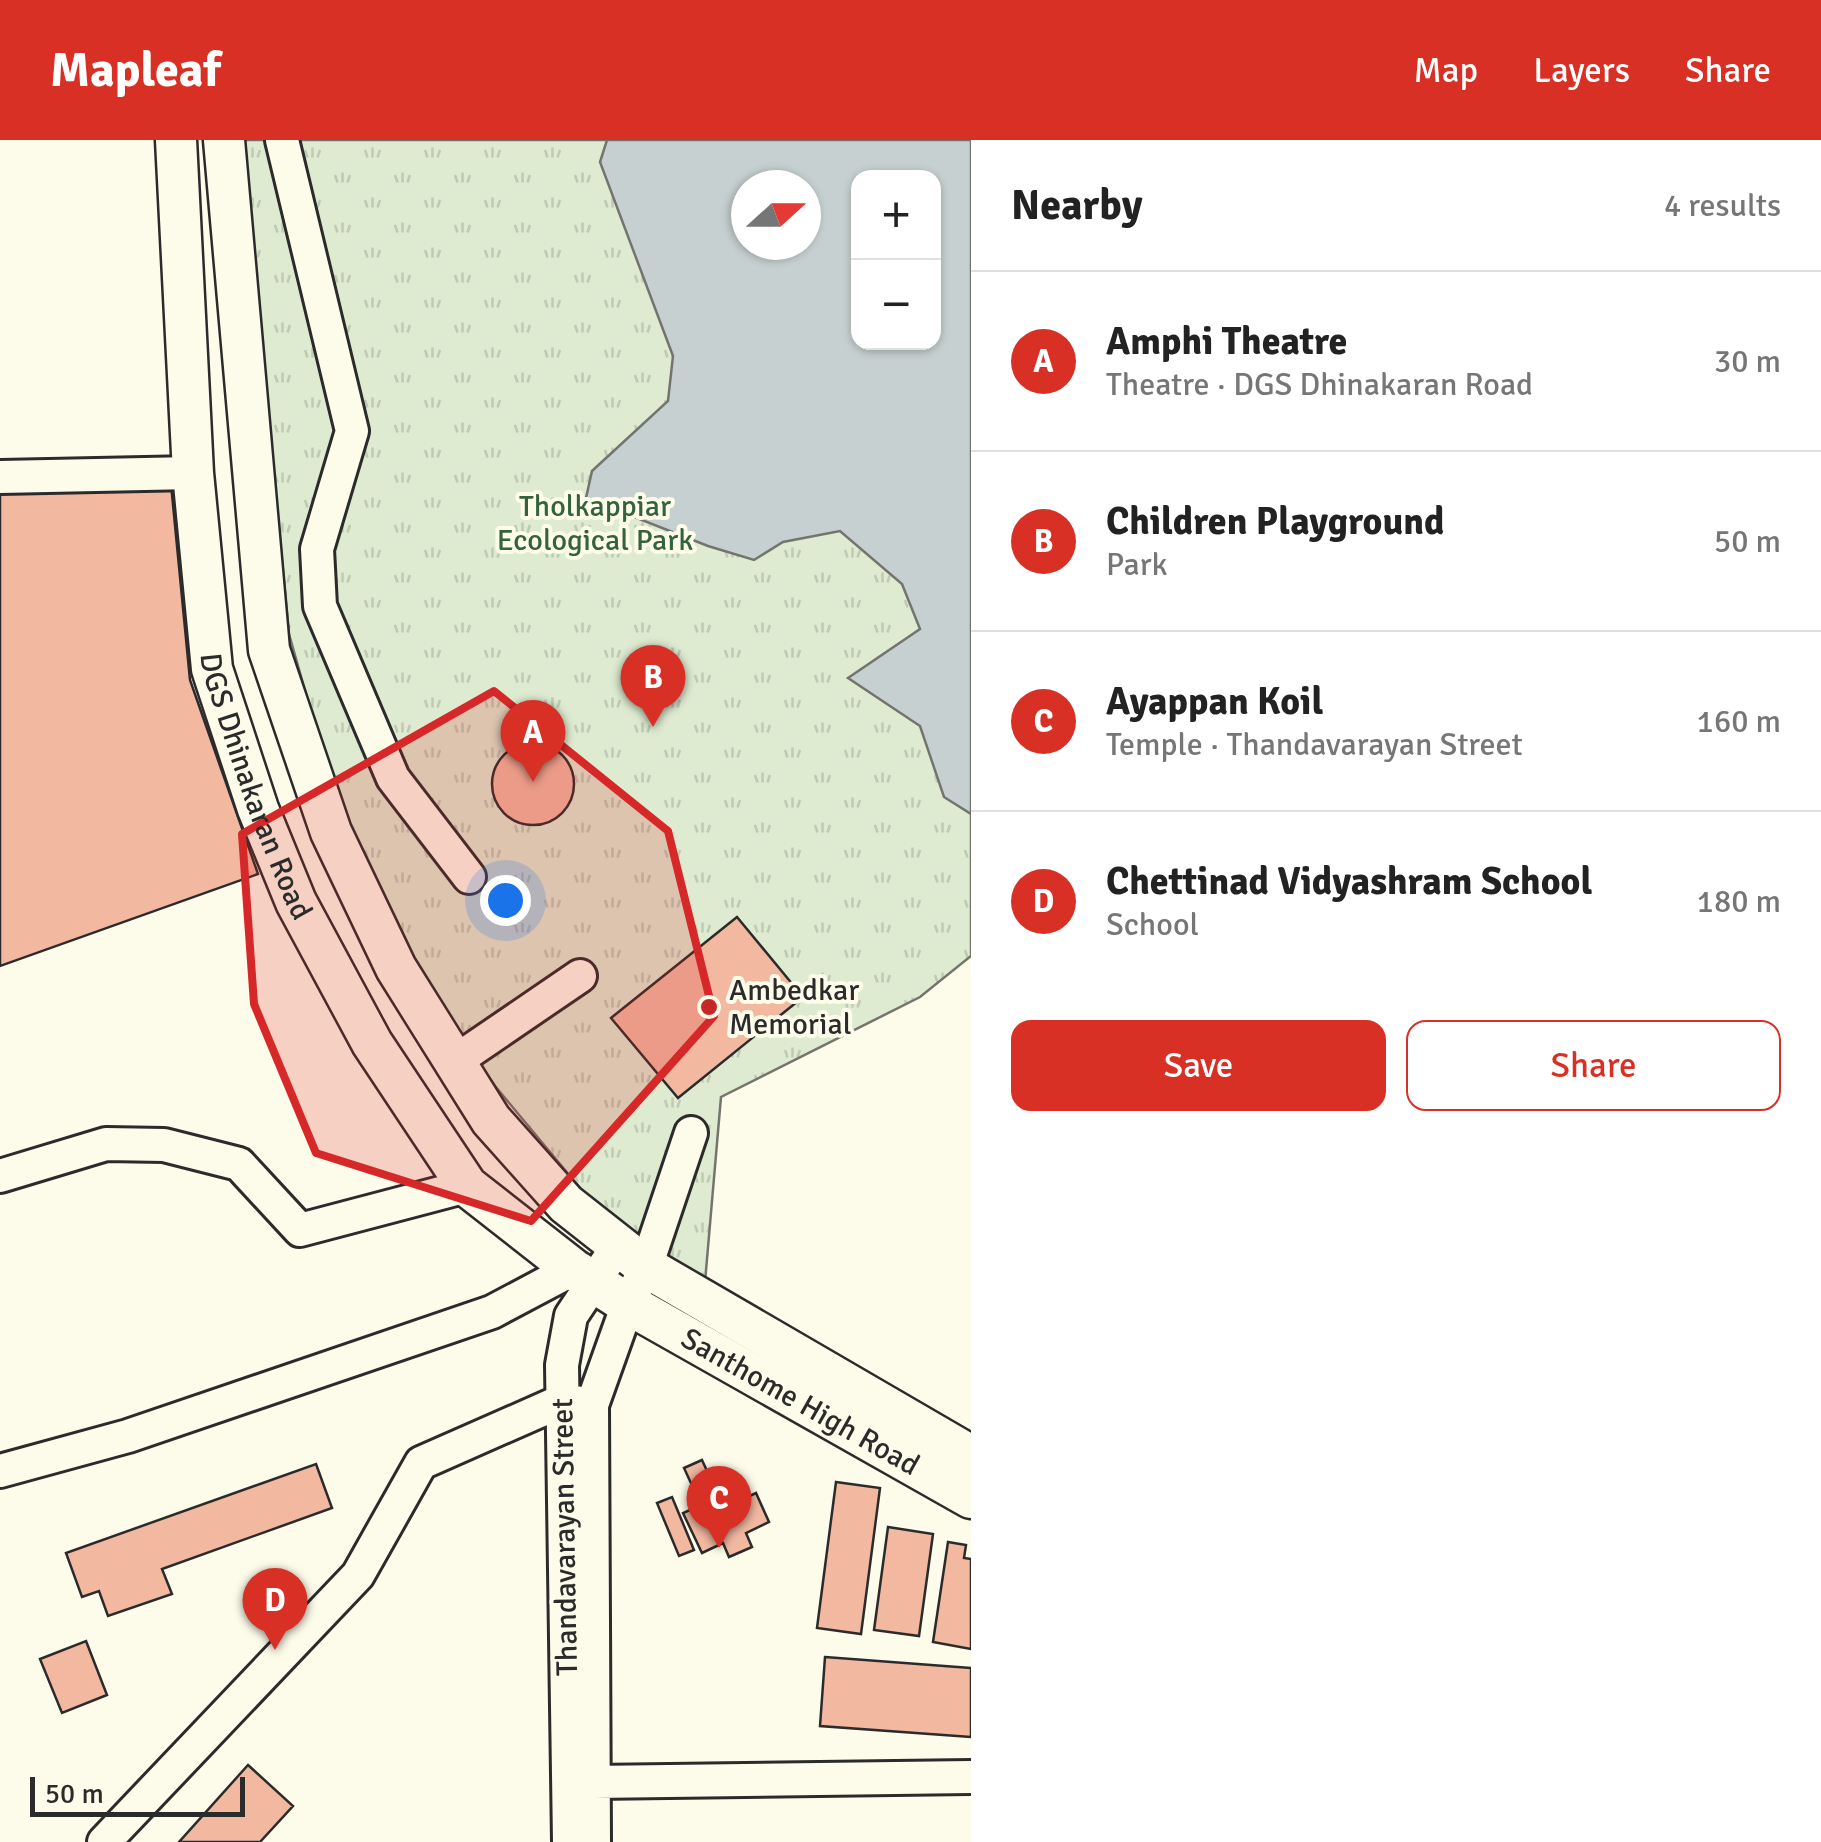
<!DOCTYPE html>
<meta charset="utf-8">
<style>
body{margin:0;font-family:Signika,sans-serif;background:#f6f6f6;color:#222}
.controls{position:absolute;right:30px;top:30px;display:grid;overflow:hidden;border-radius:20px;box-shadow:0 2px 8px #0004}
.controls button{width:90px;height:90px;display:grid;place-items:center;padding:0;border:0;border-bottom:2px solid #e0e0e0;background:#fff;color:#222;font:50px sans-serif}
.compass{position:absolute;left:731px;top:30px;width:90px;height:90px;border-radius:50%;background:#fff;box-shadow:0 2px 8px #0004;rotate:69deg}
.scale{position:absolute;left:30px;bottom:25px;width:215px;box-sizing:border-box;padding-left:10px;border:5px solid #2b2b2b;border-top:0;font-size:28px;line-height:35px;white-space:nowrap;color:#2b2b2b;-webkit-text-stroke:8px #fdfbea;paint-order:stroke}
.you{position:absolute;left:505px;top:760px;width:35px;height:35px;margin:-25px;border:8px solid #fff;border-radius:50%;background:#1a73e8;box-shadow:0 0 0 15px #1a73e833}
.badge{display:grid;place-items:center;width:65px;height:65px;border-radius:50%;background:#d93025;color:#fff;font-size:32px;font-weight:700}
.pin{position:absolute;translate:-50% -82px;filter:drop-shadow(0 2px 5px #0008)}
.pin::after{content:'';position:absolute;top:52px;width:35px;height:30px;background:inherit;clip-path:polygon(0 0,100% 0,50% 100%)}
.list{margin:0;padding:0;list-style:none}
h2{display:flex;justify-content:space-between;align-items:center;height:130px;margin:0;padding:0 40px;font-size:42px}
h2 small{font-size:32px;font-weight:400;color:#767676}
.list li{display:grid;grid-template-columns:65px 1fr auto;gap:30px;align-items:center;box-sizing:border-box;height:180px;padding:0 40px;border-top:2px solid #e0e0e0}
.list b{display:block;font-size:38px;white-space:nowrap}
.list p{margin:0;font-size:32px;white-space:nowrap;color:#767676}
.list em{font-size:32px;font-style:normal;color:#767676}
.actions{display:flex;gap:20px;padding:30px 40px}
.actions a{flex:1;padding:22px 0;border:2px solid #d93025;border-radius:20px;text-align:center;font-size:35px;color:#d93025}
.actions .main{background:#d93025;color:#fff}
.map{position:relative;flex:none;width:971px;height:1702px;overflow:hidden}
header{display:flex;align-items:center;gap:60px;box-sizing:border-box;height:140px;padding:0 50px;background:#d93025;color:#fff}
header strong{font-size:48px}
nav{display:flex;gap:55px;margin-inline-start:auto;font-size:35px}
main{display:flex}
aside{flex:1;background:#fff}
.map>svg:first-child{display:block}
.park{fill:url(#park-tufts);stroke:#74746e;stroke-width:2.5;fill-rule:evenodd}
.water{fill:#c7d0d0;stroke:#74746e;stroke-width:2.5;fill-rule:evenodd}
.building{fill:#f2b8a0;stroke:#2b2b2b;stroke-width:2.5}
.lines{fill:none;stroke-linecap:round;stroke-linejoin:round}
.minor-casing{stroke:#2b2b2b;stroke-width:38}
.major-casing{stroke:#2b2b2b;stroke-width:45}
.minor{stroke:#fdfbea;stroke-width:32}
.major{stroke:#fdfbea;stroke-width:40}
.marked{fill:#d62828;fill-opacity:0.2;stroke:#d62828;stroke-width:8;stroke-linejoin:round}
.poi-dot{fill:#c62828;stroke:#fdfbea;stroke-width:4}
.labels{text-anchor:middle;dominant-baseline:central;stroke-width:8;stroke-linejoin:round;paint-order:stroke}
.park-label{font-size:30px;fill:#34623c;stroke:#fdfbea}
.street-label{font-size:30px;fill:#2b2b2b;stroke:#fdfbea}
.poi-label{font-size:30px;fill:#2b2b2b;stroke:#fdfbea;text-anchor:start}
</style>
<header>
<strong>Mapleaf</strong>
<nav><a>Map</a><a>Layers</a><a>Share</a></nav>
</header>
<main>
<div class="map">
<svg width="971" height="1702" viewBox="0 0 971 1702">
<defs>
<pattern id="park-tufts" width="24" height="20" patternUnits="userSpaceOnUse" patternTransform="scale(2.5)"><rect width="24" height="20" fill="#deebd1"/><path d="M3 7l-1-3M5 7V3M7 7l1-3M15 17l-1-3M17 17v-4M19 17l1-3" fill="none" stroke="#bfcab4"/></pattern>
</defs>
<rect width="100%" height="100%" fill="#fdfbea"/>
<path class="park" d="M242,0h729v816l-51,41 -199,100 -16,185 -115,-82 -95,-114 -79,-112 -76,-160 -51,-180zM858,38h76v164h-76zM746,45h60v60h-60z"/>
<path class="water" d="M607,0h364v674l-27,-17 -24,-71 -72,-48 72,-49 -18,-45 -62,-53 -57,11 -29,18 -46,-14 -122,-48 6,-27 76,-70 5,-45 -73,-194zM858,38h76v164h-76zM746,45h60v60h-60z"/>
<path class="building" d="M171,344l19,196 68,194 -258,92v-478z
M492 644a41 41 0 1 1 82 0a41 41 0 1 1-82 0Z
M737,777l66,80 -125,101 -67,-80z
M702,1320l22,48 32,-15 13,29 -23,11 6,14 -23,10 -6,-14 -21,10 -19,-40 18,-8 -17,-37z
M316,1324l16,44 -170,61 10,25 -64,22 -9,-25 -17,6 -16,-44z
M836,1342l44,6 -19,146 -44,-6z
M672,1357l22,53 -15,6 -22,-53z
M888,1387l45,7 -14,102 -45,-6z
M948,1402l18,3 -2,13 7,1v90l-38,-7z
M86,1501l21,54 -45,18 -22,-54z
M825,1517l146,11v69l-151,-11z
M248,1625l45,41 -33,36h-81z"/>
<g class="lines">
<g class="minor-casing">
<path id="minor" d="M282,0l70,291 -35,118 3,57 73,172 76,99
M0,337l193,-4
M454,922l126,-86
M0,1036l106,-32 58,1 75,19 61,66 167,-44
M0,1331l128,-35 364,-124 81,-43
M593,1642l378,-5
M104,1702l254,-267 63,-112 143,-63 28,5
M569,1702l-7,-477 9,-49 46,-69
M594,1702l-2,-437 36,-101 18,-37 45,-134"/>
</g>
<g class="major-casing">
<g id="major">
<path id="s1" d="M176,0l17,333 19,196 46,140 38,93 76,141 95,143 106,83 55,35 343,194"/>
<path d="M224,0l45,510 62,182 65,136 95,152 75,84 80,63 325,189"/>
</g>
</g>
<use href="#minor" class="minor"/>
<use href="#major" class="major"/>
</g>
<path class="marked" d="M494,551l174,140 46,185 -183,205 -215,-68 -62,-149 -12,-170z"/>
<circle class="poi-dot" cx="709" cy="867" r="10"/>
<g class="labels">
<g class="park-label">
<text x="595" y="366">Tholkappiar<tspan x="595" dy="34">Ecological Park</tspan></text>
</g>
<g class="street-label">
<text stroke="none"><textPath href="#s1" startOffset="655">DGS Dhinakaran Road</textPath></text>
<text stroke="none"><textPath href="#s1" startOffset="1508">Santhome High Road</textPath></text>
<text transform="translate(565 1397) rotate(-91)">Thandavarayan Street</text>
</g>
<g class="poi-label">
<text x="729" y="850">Ambedkar<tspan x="729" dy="34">Memorial</tspan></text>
</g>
</g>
</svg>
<div class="controls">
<button>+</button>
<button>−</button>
</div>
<svg class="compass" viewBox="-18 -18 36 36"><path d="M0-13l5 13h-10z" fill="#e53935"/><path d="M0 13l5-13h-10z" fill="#767676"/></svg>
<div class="scale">50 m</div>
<div class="you"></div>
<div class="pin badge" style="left:533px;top:642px">A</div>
<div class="pin badge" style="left:653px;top:587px">B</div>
<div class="pin badge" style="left:719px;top:1408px">C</div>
<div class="pin badge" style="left:275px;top:1510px">D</div>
</div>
<aside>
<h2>Nearby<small>4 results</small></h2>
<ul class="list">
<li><span class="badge">A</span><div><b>Amphi Theatre</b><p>Theatre · DGS Dhinakaran Road</p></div><em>30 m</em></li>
<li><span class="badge">B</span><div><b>Children Playground</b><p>Park</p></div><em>50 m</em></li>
<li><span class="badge">C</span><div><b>Ayappan Koil</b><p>Temple · Thandavarayan Street</p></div><em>160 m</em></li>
<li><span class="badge">D</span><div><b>Chettinad Vidyashram School</b><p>School</p></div><em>180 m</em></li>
</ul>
<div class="actions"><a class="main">Save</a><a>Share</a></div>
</aside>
</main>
